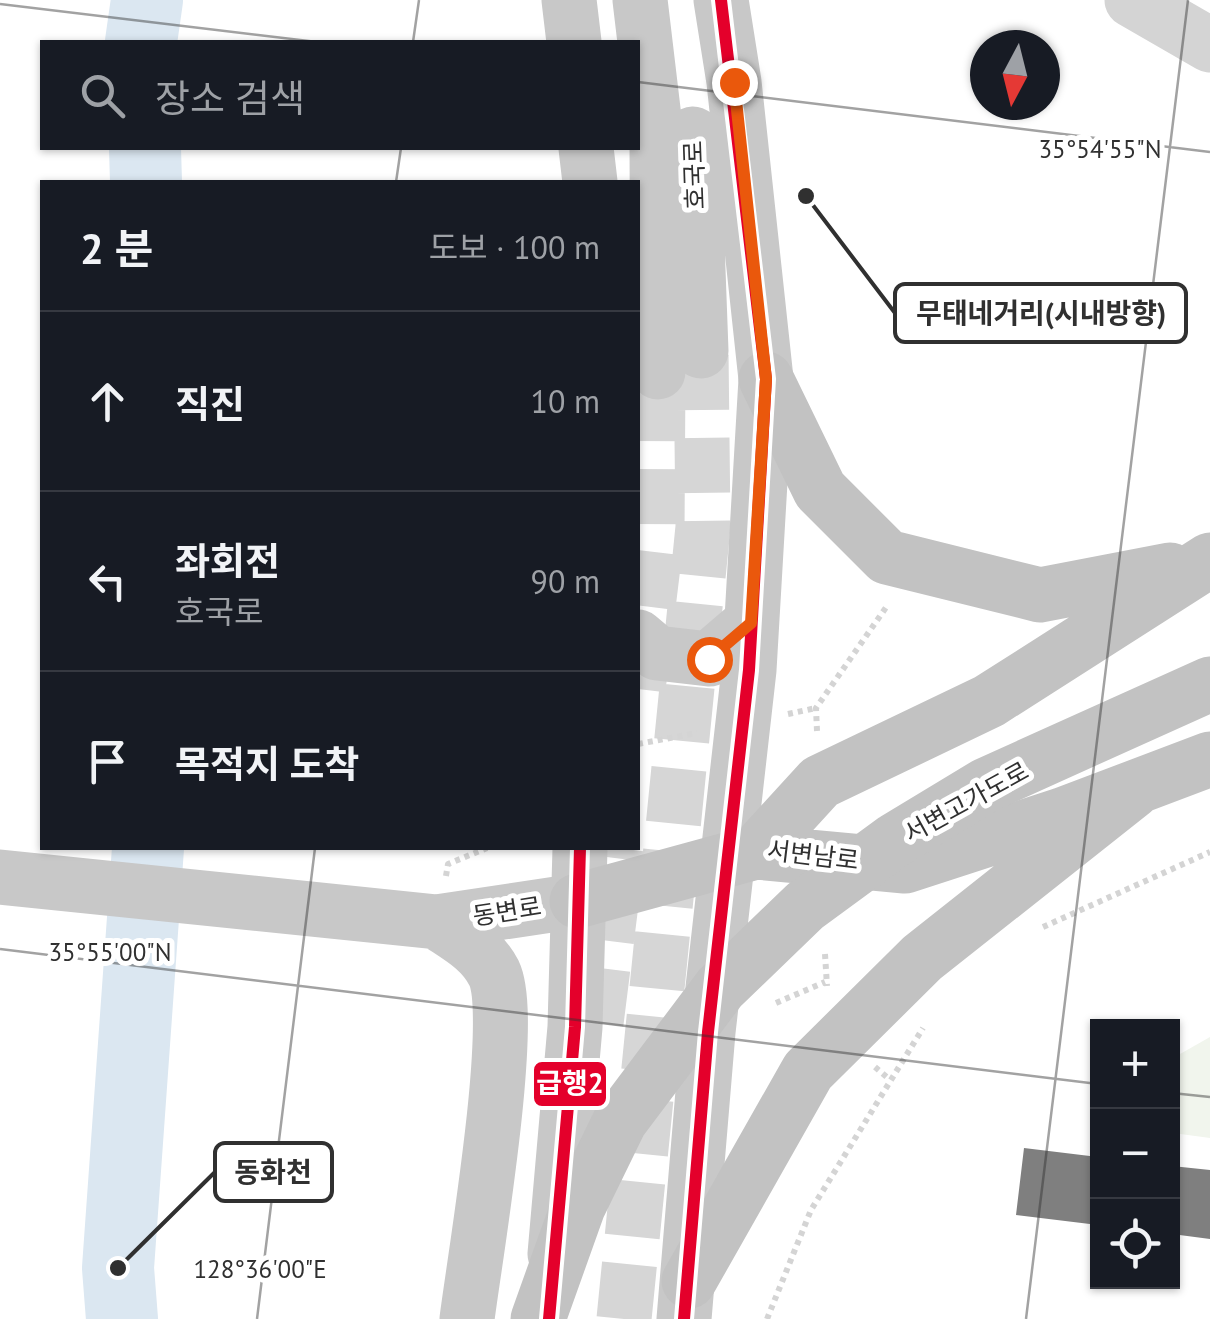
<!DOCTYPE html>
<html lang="ko">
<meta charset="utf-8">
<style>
body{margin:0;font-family:"PT Sans","Noto Sans KR",sans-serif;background:#242831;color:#f1f3f6}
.controls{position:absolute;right:30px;bottom:30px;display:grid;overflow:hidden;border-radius:0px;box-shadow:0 2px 8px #0004}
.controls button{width:90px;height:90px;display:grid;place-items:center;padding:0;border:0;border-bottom:2px solid #363941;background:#171b24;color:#f1f3f6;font:50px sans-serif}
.compass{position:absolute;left:970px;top:30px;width:90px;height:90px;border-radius:50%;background:#171b24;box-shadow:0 2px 8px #0004;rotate:187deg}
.stop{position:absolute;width:30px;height:30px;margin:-22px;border:8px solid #ea580c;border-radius:50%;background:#fff}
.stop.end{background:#ea580c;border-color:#fff;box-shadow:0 2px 10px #0008}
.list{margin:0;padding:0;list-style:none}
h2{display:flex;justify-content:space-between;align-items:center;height:130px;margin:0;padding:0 40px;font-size:42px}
h2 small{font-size:32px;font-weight:400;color:#9ea1a6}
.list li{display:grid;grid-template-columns:65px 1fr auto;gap:30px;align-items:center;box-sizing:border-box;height:180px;padding:0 40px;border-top:2px solid #363941}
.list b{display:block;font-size:38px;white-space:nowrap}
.list p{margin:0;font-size:32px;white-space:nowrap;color:#9ea1a6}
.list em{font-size:32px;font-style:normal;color:#9ea1a6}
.icon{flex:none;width:55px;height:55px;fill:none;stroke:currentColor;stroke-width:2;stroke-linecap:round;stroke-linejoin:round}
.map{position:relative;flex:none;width:1210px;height:1319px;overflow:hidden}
.search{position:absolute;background:#171b24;box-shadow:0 2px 8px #0004;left:40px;top:40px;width:600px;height:110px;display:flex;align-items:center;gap:25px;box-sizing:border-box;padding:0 35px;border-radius:0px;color:#9ea1a6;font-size:38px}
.panel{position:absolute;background:#171b24;box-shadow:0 2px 8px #0004;left:40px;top:180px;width:600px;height:670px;border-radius:0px}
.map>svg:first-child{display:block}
.green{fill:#f1f5ed}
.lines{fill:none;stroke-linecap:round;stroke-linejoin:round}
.river{stroke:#dbe7f1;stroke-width:72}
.building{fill:#7f7f7f}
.major-tunnel{stroke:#d6d6d6;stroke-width:55;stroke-dasharray:55 28;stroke-linecap:butt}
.path{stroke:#d4d4d4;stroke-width:6;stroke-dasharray:5 5;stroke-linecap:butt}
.minor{stroke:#d4d4d4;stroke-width:55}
.major{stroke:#c8c8c8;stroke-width:55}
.highway{stroke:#c2c2c2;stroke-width:55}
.highway-bridge{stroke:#c2c2c2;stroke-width:55}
.bus-1-casing{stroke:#fff;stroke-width:20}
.bus-1{stroke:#e4002b;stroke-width:12}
.route{stroke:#ea580c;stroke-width:12}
.ticks{fill:none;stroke:#303030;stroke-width:2.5;stroke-opacity:0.45}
.labels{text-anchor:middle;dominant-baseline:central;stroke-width:10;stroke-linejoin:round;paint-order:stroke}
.street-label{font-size:25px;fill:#303030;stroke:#fff}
.ticks-label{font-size:25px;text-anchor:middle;fill:#303030;stroke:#fff;stroke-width:10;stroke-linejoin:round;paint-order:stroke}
.leader{fill:none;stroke:#303030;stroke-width:4}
.callout-dot{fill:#303030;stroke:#fff;stroke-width:4}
.callout{fill:#fff;stroke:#303030;stroke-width:4}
.callout-label{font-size:28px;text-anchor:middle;font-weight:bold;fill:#303030}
.line-badge{stroke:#fff;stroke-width:4}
.badge-label{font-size:28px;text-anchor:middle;font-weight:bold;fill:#fff}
</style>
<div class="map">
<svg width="1210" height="1319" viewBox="0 0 1210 1319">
<rect width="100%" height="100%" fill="#fff"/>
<path class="green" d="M1210,1037v101l-37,-5v-75z"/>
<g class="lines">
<path class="river" d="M141,42l6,-42
M145,148l1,34
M122,1319l-4,-51 30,-420"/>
</g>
<path class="building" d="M1024,1148l74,9v68l-82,-10z
M1172,1166l38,4v69l-38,-5z"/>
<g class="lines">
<path class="major-tunnel" d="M638,689l19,-156 1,-161
M596,1023l22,-175
M624,1319l79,-792 -2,-176"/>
<path class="path" d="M788,714l28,-6
M817,731l-1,-23 71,-102
M638,744l59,-11
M446,876l2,-12 39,-16
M1043,927l167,-75
M825,954l2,32
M776,1003l49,-21
M875,1067l14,12
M767,1319l44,-109 112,-182"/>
<path class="minor" d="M1132,0l78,45"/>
<path class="major" d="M569,0l5,42
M640,0l17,143 1,229
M693,134l8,217
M586,148l4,34
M638,637l19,16 52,6 42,-36
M0,877l437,45c22,15 44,26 57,51 22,46 -19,283 -27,346
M437,922l140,-21
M555,1254l20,-227 5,-179
M684,1319l24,-287 41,-362 17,-291 -32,-297 -13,-82"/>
<path class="highway" d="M766,379l54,111 67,67 153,38 130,-25
M756,852l64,-70 169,-81 221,-141
M577,901l179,-49 149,14 157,-51 148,-56
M689,1281l119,-210 114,-113 211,-167"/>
<path class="highway-bridge" d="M538,1319l40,-112 42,-86 100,-133 85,-82 90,-66 91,-55 224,-101"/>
<g class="bus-1-casing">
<path id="bus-1" d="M549,1319l26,-292 5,-179
M684,1319l24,-287 41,-362 17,-291 -45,-379"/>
</g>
<use href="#bus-1" class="bus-1"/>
</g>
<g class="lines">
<path class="route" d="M709,659l42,-36 15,-244 -32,-297"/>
</g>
<path class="ticks" d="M0,4l317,38M413,42l6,-42M638,82l572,70M396,182l5,-34M0,949l1098,135M1172,1093l38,4M257,1319l58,-471M1026,1319l162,-1319"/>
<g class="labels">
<g class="street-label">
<text transform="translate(694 175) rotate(-92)">호국로</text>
<text transform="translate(966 802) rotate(-29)">서변고가도로</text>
<text transform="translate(813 855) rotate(7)">서변남로</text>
<text transform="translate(507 911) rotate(-9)">동변로</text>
</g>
</g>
<g class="ticks-label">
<text x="1100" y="158">35°54'55"N</text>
<text x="110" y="961">35°55'00"N</text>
<text x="260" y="1278">128°36'00"E</text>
</g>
<path class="leader" d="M806 196L895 313M118 1268L215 1172"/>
<g class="callout-dot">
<circle cx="806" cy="196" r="10"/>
<circle cx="118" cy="1268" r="10"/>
</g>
<g class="callout">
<rect x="895" y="284" width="291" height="58" rx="10"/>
<rect x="215" y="1143" width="117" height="58" rx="10"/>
</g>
<g class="callout-label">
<text x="1041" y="323">무태네거리(시내방향)</text>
<text x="273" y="1182">동화천</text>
</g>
<rect class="line-badge" x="532" y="1060" width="76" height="48" rx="10" fill="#e4002b"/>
<g class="badge-label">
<text x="570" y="1093">급행2</text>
</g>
</svg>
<div class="controls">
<button>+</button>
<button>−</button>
<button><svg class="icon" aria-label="locate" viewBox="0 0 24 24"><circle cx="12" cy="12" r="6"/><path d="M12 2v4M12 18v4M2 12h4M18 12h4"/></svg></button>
</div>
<svg class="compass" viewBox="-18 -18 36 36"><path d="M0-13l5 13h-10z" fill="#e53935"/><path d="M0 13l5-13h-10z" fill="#9ea1a6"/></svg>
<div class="stop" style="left:709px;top:659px"></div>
<div class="stop end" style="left:734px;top:82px"></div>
<div class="search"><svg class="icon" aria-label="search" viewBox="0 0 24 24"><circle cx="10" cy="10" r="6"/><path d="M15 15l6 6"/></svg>장소 검색</div>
<section class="panel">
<h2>2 분<small>도보 · 100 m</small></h2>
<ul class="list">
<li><svg class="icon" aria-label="ahead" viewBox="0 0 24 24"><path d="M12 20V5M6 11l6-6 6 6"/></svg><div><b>직진</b></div><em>10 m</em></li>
<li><svg class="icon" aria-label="left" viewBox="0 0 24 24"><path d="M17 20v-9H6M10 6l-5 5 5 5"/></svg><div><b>좌회전</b><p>호국로</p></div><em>90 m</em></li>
<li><svg class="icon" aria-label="arrive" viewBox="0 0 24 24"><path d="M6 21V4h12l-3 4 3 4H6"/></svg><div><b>목적지 도착</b></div></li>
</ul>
</section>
</div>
